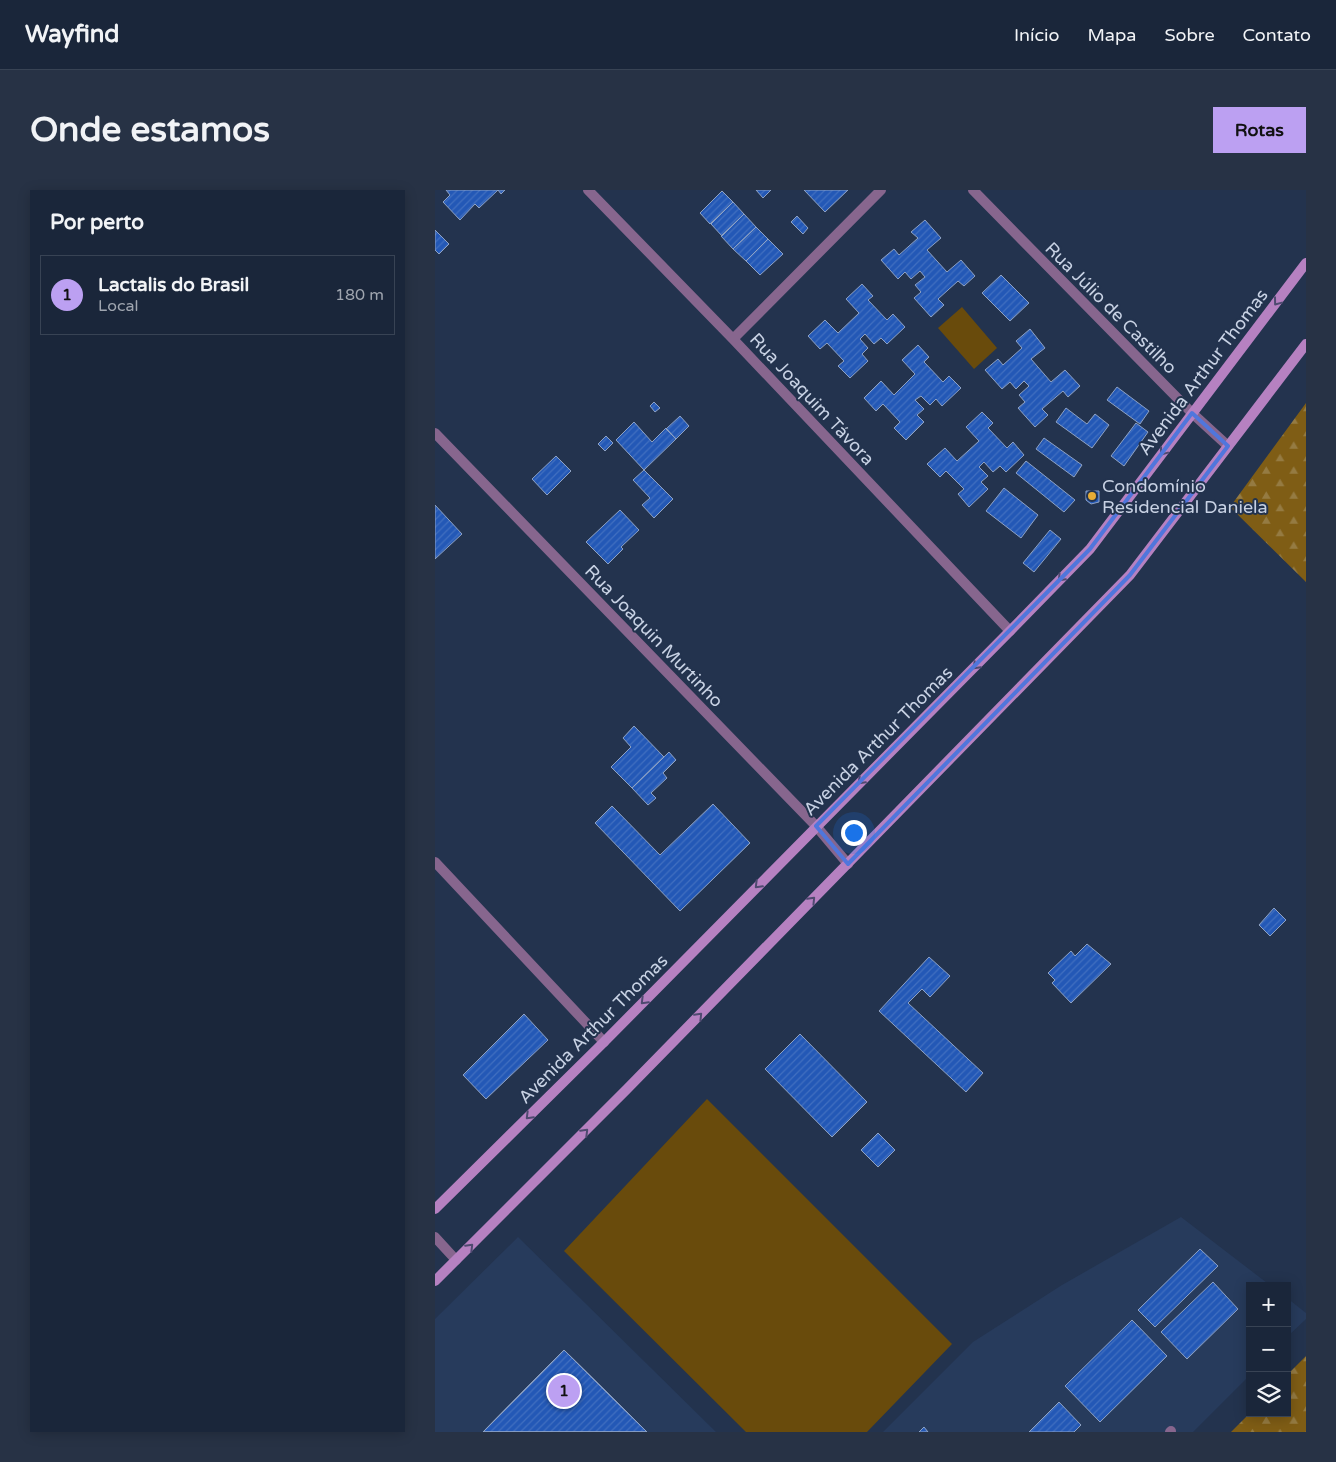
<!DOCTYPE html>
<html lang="pt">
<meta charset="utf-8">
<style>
body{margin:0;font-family:"Varela Round",sans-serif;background:#273245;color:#f1f3f6}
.controls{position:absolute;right:15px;bottom:15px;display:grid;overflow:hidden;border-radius:0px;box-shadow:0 2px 12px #0003}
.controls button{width:45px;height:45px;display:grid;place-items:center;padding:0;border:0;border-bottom:1px solid #384354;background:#1a263a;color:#f1f3f6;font:25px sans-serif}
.you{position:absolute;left:418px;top:642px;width:18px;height:18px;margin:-12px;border:4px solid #fff;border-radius:50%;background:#1a73e8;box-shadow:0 0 0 8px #1a73e833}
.badge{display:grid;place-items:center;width:32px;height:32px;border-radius:50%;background:#bca0f2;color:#111;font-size:16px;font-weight:700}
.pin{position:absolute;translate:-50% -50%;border:2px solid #fff;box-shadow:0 1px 5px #0006}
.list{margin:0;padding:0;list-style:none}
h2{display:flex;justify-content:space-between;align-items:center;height:65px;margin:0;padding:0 20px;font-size:21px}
h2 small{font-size:16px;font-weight:400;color:#9fa5af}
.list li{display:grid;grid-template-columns:32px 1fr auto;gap:15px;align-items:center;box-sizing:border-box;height:80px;margin:0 10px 10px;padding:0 10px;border:1px solid #384354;border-radius:0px}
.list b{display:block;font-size:19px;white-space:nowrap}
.list p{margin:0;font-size:16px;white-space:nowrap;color:#9fa5af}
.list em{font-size:16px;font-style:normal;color:#9fa5af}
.icon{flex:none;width:28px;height:28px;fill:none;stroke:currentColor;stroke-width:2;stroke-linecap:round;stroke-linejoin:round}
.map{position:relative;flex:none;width:871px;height:1242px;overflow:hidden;border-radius:0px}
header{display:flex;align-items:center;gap:30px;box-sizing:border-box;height:70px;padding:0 25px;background:#1a263a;border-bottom:1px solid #384354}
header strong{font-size:24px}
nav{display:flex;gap:28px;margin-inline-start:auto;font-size:18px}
.intro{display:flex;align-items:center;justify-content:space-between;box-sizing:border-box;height:120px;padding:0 30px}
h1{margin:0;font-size:35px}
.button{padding:12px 22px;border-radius:0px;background:#bca0f2;color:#111;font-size:18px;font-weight:700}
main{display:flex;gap:30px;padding:0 30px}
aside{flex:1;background:#1a263a;border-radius:0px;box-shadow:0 2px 12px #0003}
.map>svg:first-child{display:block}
.built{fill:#273b5c}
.forest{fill:url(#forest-firs)}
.pitch{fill:#694b0c}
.building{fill:url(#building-hatch);stroke:#8ea2c4}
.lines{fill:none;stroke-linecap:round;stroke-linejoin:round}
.lane{stroke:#87668e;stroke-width:10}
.street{stroke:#87668e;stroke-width:10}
.secondary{stroke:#b681c1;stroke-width:10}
.oneway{stroke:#4f4a70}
.marked{fill:none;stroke:#5076dc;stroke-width:4;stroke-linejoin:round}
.poi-dot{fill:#e6ac36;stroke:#23334e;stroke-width:2}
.labels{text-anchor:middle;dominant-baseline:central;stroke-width:4;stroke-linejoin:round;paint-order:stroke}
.street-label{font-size:18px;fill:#c8d2e4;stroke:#23334e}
.poi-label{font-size:18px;fill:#c8d2e4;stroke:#23334e;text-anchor:start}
</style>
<header>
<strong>Wayfind</strong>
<nav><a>Início</a><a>Mapa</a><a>Sobre</a><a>Contato</a></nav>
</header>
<div class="intro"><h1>Onde estamos</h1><a class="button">Rotas</a></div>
<main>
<aside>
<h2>Por perto<small></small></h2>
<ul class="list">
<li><span class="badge">1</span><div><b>Lactalis do Brasil</b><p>Local</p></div><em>180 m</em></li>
</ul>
</aside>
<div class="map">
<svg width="871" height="1242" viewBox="0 0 871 1242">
<defs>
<pattern id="forest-firs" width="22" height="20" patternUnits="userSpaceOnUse" patternTransform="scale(1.25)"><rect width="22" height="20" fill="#7f5d15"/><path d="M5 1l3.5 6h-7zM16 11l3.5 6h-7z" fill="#957b42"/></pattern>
<pattern id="building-hatch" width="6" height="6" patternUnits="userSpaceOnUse" patternTransform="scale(1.25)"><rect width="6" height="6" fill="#2358b6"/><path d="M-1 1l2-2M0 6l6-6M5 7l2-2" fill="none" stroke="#416fc0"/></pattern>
</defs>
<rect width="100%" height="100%" fill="#23334e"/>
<path class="built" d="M746,1027l90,69h-21v89l-57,57h-310l90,-90 89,-57z
M83,1047l198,195h-281v-113z
M852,1108l19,15v6l-19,18z"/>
<path class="forest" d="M871,213v179l-76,-75z
M871,1166v76h-75l19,-19h37v-38z"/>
<path class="pitch" d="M527,117l35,41 -23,21 -36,-41z
M272,909l245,245 -85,88h-121l-182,-181z"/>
<path class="building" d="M11,0h59l-4,4 -3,-4 -19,18 -4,-4 -15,16 -17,-18 7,-7z
M321,0h15l-8,8z
M369,0h44l-23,22z
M287,1l11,11 -23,22 -10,-11z
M298,12l11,12 -22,22 -11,-12z
M309,24l12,13 -23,22 -12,-13z
M362,26l11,12 -5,6 -12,-12z
M490,30l16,18 -14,12 20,22 14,-12 14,16 -11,10 -6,-5 -20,18 6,6 -13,12 -17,-19 7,-6 -6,-7 10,-8 -5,-6 -9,8 -6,-7 -7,7 -17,-19 13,-11 5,6 19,-17 -7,-6z
M321,37l12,12 -22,22 -13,-12z
M0,40l14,14 -10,10 -4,-4z
M333,49l15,15 -23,21 -14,-14z
M566,85l28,28 -19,18 -28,-28z
M427,94l11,12 -5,4 19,20 6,-6 12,13 -18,17 -6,-6 -7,6 -9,-10 -5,5 8,9 -6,6 6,7 -18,17 -12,-12 6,-5 -17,-18 -7,6 -12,-13 17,-16 13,13 21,-20 -13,-14z
M595,139l15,19 -14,11 20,23 14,-12 15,16 -12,11 -5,-6 -21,18 6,6 -13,12 -17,-19 7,-6 -6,-7 10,-9 -5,-5 -8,8 -6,-7 -8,7 -17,-19 13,-11 5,6 19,-17 -6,-7z
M483,155l11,12 -5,5 19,20 6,-6 12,12 -19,18 -6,-7 -6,6 -9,-9 -6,4 9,9 -7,6 7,7 -18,18 -12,-12 6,-6 -17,-18 -7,7 -12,-13 17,-17 13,14 21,-21 -13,-14z
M682,197l32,24 -9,13 -33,-24z
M219,212l6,6 -5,4 -5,-6z
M631,218l21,16 8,-10 14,11 -17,23 -36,-26z
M547,222l11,11 -5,5 19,20 6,-6 11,13 -18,17 -6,-6 -7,6 -9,-10 -5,5 9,9 -7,6 7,7 -19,18 -11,-13 6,-5 -18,-18 -6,6 -13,-13 18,-16 12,13 22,-20 -13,-14z
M245,226l9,10 -13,13 -10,-10z
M199,232l18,20 14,-14 10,11 -32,31 -28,-30z
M701,233l12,9 -24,34 -13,-10z
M171,246l7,7 -8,8 -7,-7z
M609,248l38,27 -8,12 -38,-28z
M121,266l15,15 -24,24 -15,-16z
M591,271l49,39 -11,12 -48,-39z
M209,280l29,29 -19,19 -12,-13 8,-7 -17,-18z
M569,298l34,27 -17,23 -35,-27z
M651,301h13v11l-8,2 -5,-4z
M0,315l27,29 -27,25z
M185,320l19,20 -18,17 2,2 -15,15 -22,-22z
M615,340l11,9 -27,33 -11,-9z
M199,536l30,31 -32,31 -21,-21 20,-20 -8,-9z
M234,562l7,8 -13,13 4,5 -16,15 5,5 -8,7 -16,-17z
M278,614l37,39 -70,68 -85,-88 17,-17 48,49z
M839,718l12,12 -16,16 -11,-11z
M652,754l24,20 -40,39 -19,-20 3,-3 -7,-7 23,-22 4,5z
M494,767l21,19 -20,21 -8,-8 -14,14 75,70 -17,19 -87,-81z
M89,824l24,26 -62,59 -23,-24z
M365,844l67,68 -35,35 -67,-68z
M443,943l17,17 -17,17 -17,-17z
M765,1059l18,17 -63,61 -17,-17z
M778,1092l25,27 -51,50 -26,-27z
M697,1130l35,36 -67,66 -35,-36z
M129,1160l83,82h-164z
M129,1160l83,82h-164z
M129,1160l83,82h-164z
M624,1212l22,23 -7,7h-45z
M489,1237l4,5h-9z"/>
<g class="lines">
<path class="lane" d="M735,1242l1,-1"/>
<path class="street" d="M153,0l145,149 277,292
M538,0l219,223 36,33
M298,149l148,-149
M0,243l381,393 32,38
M0,672l169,180
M0,1047l21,23"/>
<path class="secondary" d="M0,1019l169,-167 406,-411 80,-82 216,-286
M0,1091l192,-192 503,-514 176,-231"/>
</g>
<defs><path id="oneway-chevron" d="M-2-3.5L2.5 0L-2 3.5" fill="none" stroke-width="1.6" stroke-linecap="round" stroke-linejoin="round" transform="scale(1.25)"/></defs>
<g class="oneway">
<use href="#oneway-chevron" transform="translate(842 112) rotate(127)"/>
<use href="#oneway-chevron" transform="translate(728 262) rotate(127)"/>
<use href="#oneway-chevron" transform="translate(626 388) rotate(134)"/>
<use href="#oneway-chevron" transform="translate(541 476) rotate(135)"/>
<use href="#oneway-chevron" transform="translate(426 591) rotate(135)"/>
<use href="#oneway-chevron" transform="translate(323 695) rotate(135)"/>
<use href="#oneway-chevron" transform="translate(377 710) rotate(-46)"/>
<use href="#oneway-chevron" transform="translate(209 811) rotate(135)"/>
<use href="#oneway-chevron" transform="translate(264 826) rotate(-46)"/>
<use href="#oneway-chevron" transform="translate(94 926) rotate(135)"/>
<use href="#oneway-chevron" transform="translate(150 942) rotate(-45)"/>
<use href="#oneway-chevron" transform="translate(35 1057) rotate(-45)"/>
</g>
<path class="marked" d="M757,223l36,33 -98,129 -282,289 -32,-38 274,-277z"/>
<circle class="poi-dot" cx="657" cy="306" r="5"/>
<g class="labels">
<g class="street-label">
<text transform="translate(676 118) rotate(45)">Rua Júlio de Castilho</text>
<text transform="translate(768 182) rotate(-53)">Avenida Arthur Thomas</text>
<text transform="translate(377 209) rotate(47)">Rua Joaquim Távora</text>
<text transform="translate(219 446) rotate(46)">Rua Joaquin Murtinho</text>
<text transform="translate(443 551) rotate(-45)">Avenida Arthur Thomas</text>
<text transform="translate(158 839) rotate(-45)">Avenida Arthur Thomas</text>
</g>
<g class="poi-label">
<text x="667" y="296">Condomínio<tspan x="667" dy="21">Residencial Daniela</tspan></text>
</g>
</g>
</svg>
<div class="controls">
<button>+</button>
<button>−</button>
<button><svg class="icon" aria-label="layers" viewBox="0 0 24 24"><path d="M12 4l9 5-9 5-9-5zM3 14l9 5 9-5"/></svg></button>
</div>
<div class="you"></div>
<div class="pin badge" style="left:129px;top:1201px">1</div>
</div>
</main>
